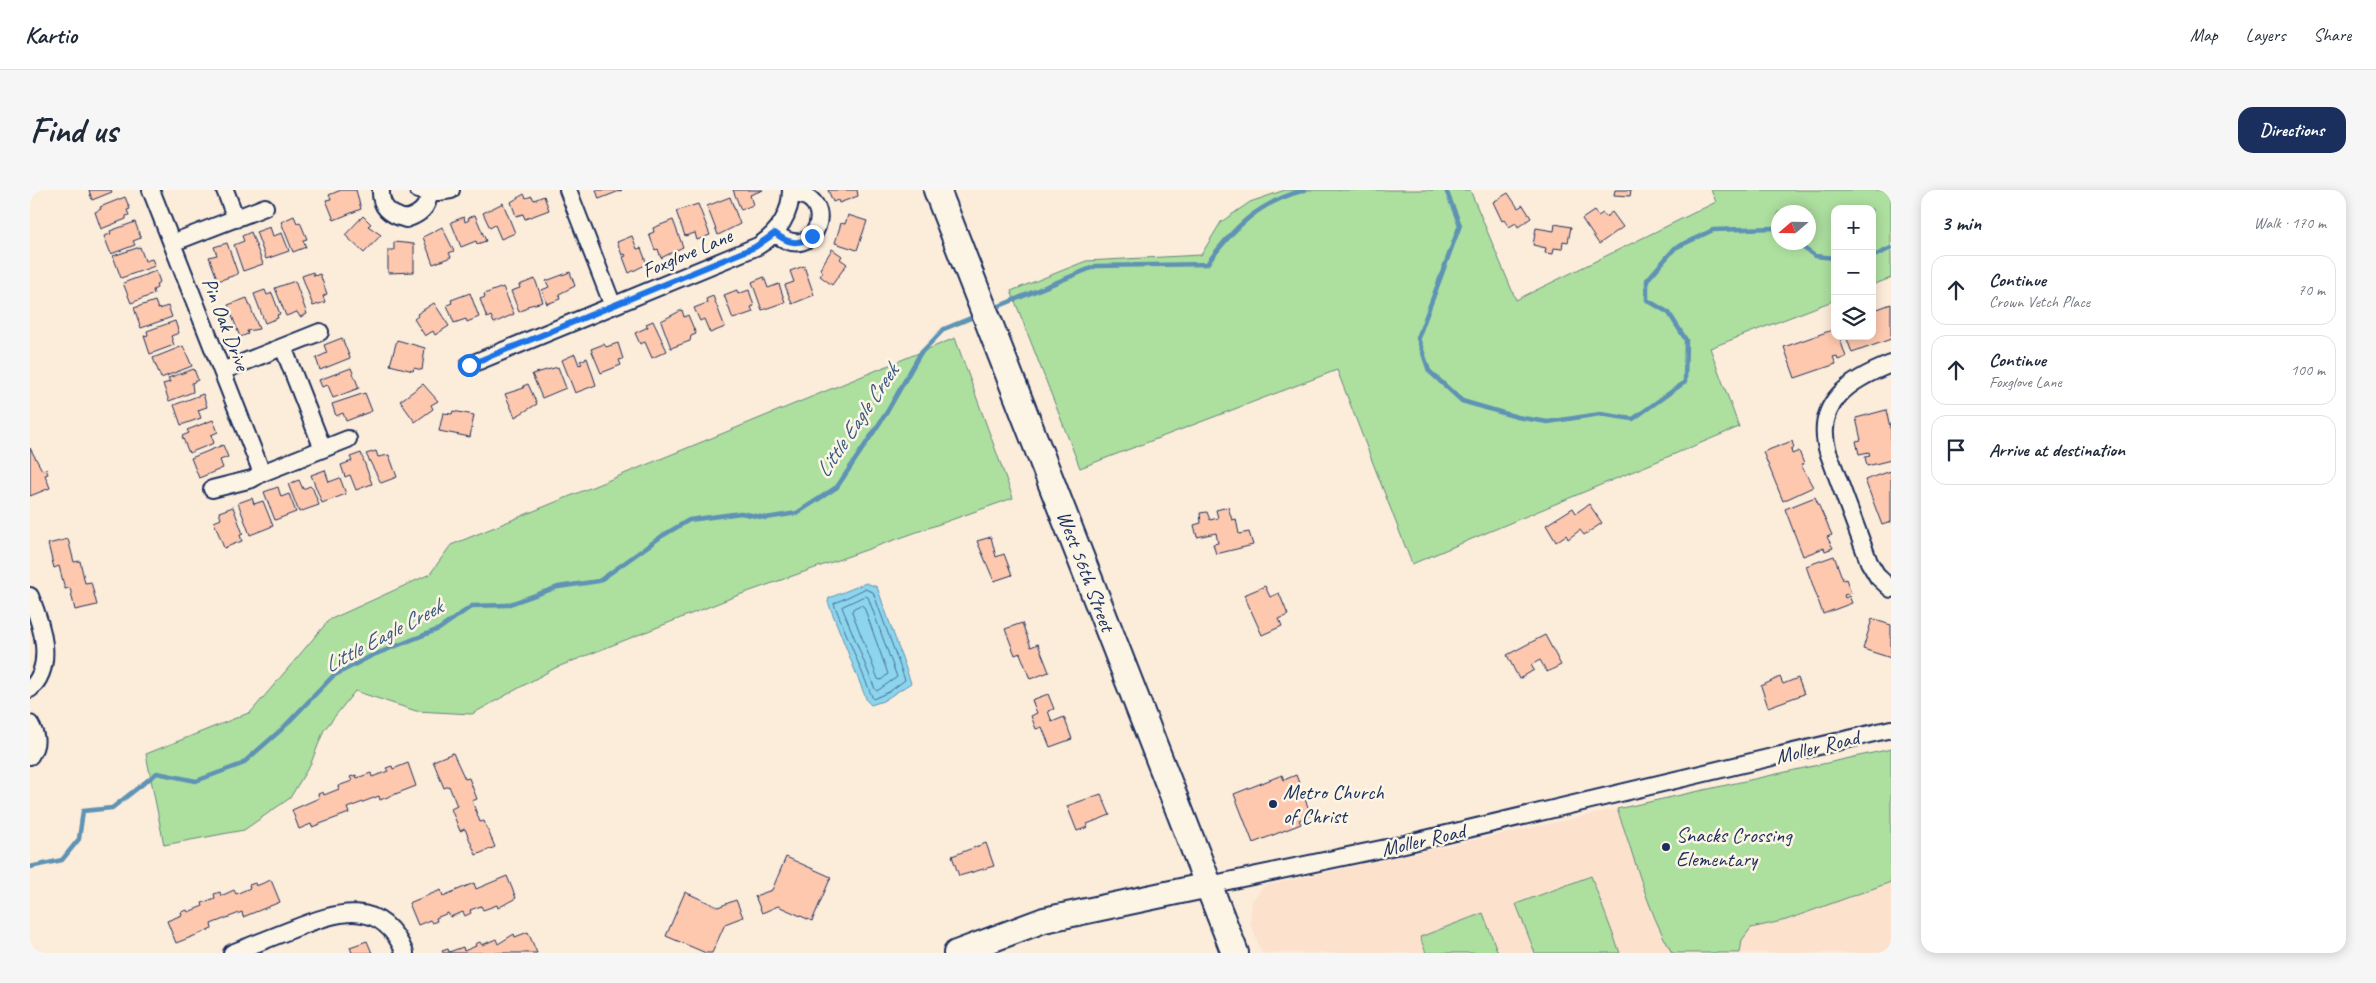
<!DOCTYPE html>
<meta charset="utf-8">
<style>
body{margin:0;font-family:Caveat,sans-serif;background:#f6f6f7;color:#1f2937}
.controls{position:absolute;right:15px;top:15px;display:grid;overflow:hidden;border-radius:10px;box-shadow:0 2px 12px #0003}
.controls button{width:45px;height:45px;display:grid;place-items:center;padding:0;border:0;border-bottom:1px solid #e0e1e3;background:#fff;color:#1f2937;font:25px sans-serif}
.compass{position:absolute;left:1741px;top:15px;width:45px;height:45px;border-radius:50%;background:#fff;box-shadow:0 2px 12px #0003;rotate:250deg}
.stop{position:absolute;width:15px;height:15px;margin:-11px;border:4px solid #1a73e8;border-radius:50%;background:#fff}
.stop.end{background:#1a73e8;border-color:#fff;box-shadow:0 1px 5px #0008}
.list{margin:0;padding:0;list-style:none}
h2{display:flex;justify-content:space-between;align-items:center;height:65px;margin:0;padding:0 20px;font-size:21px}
h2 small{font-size:16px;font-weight:400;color:#747a83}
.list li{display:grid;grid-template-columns:32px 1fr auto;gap:15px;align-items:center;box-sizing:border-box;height:70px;margin:0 10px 10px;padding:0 10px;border:1px solid #e0e1e3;border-radius:15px}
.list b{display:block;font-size:19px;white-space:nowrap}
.list p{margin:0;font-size:16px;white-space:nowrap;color:#747a83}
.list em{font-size:16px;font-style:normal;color:#747a83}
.icon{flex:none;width:28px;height:28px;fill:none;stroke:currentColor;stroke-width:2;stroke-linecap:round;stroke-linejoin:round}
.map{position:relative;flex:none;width:1861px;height:763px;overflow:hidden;border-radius:15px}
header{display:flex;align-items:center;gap:30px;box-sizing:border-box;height:70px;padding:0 25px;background:#fff;border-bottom:1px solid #e0e1e3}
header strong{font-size:24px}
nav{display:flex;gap:28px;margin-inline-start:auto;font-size:18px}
.intro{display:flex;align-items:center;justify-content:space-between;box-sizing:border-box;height:120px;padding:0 30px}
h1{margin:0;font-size:35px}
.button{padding:12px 22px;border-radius:15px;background:#1b2f5e;color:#fff;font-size:18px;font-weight:700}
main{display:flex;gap:30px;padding:0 30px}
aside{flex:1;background:#fff;border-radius:15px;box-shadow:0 2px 12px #0003}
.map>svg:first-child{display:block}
.built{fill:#fce1cd}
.green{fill:#addf9f;stroke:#64877e;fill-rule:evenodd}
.water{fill:#8cd5ed;stroke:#5f93b4}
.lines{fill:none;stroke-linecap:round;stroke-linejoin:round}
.shore{stroke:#487197;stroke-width:1}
.stream{stroke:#5f93b4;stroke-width:4.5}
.building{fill:#fdc8ae;stroke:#1b2f5e}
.street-casing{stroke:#1b2f5e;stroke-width:20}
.secondary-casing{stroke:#1b2f5e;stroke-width:28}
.primary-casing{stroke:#1b2f5e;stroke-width:30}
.street{stroke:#fcf5e5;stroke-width:16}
.secondary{stroke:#fcf5e5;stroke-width:24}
.primary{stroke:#fcf5e5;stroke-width:26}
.route{stroke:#1a73e8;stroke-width:6}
.poi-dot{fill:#1b2f5e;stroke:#fcf5e5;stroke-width:2}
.labels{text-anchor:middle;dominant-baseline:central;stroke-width:5;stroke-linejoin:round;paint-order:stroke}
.street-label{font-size:21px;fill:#1b2f5e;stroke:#fcf5e5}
.poi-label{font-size:21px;fill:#1b2f5e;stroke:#fcf5e5;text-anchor:start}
.water-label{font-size:22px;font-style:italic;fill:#375882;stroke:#fcf5e5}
</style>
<header>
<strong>Kartio</strong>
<nav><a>Map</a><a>Layers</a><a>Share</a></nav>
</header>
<div class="intro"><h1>Find us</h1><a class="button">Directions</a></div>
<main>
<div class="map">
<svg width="1861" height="763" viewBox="0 0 1861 763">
<rect width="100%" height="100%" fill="#fcecda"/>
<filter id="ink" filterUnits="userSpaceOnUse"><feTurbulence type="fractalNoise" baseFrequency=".02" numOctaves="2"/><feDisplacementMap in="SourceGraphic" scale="10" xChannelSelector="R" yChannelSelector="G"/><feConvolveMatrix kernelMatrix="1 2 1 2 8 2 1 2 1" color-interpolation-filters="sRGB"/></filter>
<g filter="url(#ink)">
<path class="built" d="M1861,559v204h-629l-12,-31 2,-21 12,-15z"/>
<path class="green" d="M1255,0h185l46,110 200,-98 -5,-12h180v88l-19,7v-76h-37v91l-125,48 29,79 -327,137 -75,-194 -257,98 -69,-177 75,-30 115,-6 20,-33 29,-20zM1748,22h30v30h-30z
M925,148l58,160 -277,98 -181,72 -83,46 -56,-3 -61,-20 -31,39 -13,33 -21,35 -46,32 -80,15 -18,-91 105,-42 78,-92 101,-46 21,-29z
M1861,559v133l-105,38 -35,8 -9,12 -2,13h-68c-26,-45 -37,-96 -55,-144z
M1561,686l29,77h-85l-19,-49z
M1453,723l15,40h-72l-6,-16z"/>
<path class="water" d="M836,393l11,4 34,96 -28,18 -12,4 -4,-4 -39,-99 1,-4z"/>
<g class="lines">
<path class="shore" d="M835,399l8,3 32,88 -16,12 -16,7 -39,-95z
M835,406l3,1 29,80 -20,14 -2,-2 -33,-82z
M831,415l3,2 24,67 -7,6 -3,-1 -26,-67 1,-3z"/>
<path class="stream" d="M1416,0l14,35 -42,113 11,33 33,30 55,16 31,5 52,-8 33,5 52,-37 1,-42 -17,-27 -22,-13v-20l28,-32 38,-18 61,-2 4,3
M1765,52l20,14 20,2
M1842,67l19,-9
M962,119l104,-43 111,-2c27,-37 52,-62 98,-74
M0,677l32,-7 17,-21 4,-28 29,-3 45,-35 39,8 46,-17 40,-35 51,-53 38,-20 68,-27 33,-23 35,-1 51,-18 41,-6 63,-45 27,-16 52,-7 25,5 31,-5 40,-26 50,-75 33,-58 24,-25 34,-14"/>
</g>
<path class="building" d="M59,0h22l1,2 -20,8z
M311,0h15l5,19 -27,11 -8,-20 5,-1 -2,-4z
M566,0h26l-23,9z
M703,0h30l-13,5 3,10 -12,5z
M798,0h29l1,6 -19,7 -1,-3 -5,2z
M1585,0h16l-1,6 -16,-1z
M1478,3l10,15 5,-3 8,13 -13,9 -2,-4 -7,4 -5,-7 -2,1 -9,-19z
M494,4l2,4 6,-2 2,4 10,-4 5,14 -24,9 -2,-5 -7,2 -5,-14z
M95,7l5,12 -3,1 2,5 -3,1v3l-25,10 -6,-17 6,-3 -1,-2z
M700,7l10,27 -22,11 -11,-29z
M473,13l12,30 -14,6 -6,-14 -5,3 -7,-15z
M668,14l12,31 -13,5 -2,-7 -10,3 -9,-25z
M1564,21l4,5 5,-3 3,4 6,-5 11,15 -24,17 -17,-25z
M445,25l11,26 -9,3 -1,-3 -15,6 -10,-25 13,-5 1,5 4,-2 -1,-2z
M818,25l19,6 -10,29 -22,-7 6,-20 4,1z
M264,26l3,7 3,-1 7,17 -4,1 3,7 -13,5 -12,-30z
M333,26l8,8 -3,2 13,9 -17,18 -19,-18z
M643,30l10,27 -22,11 -3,-9 -3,1 -6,-16 5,-2 -1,-4z
M105,32l6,16 -8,3 2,4 -24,9 -7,-18 7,-2 -1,-3z
M1525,34l16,3 -3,15 -5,-1 -1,8 -8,-1 -1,6 -8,-1 1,-5 -13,-3 3,-17 18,3z
M240,37l3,9 9,-3 7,18 -23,8 -10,-27z
M412,37l12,24 -5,2 2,4 -18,7 -10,-27z
M221,42l12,32 -20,7 -9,-26 10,-4 -2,-5z
M602,46l5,13 4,-1 6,16 -18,9 -6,-16 3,-1 -1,-2 -3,1 -5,-13z
M364,52l20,2v28l-26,1v-23h6z
M197,53l11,31 -20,7 -9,-24 8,-2 -3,-8z
M110,57l5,14 7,-2 3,7 -34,12 -8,-22z
M802,59l10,7 -2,3 7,5 -15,21 -12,-9 3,-4 -3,-3z
M774,76l10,29 -22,9 -7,-19 9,-3 -4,-11z
M126,81l4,11 -4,2 1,4 -4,2 1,4 -23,9 -8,-20z
M283,82l1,4 6,-2 7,20 -4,2 2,6 -12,4 -11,-30z
M540,82l5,14 -16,8 1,5 -13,5 -5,-14 7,-3 -3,-6z
M734,87l4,11 11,-4 6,18 -23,8 -10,-28z
M505,89l8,23 -16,4v2l-8,4 -8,-21 9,-3 -1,-3z
M265,91l12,33 -7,3 -3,-5 -11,4 -11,-28z
M473,97l11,27 -20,9 -3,-7 -4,2 -7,-19 5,-2 -1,-3z
M235,100l2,5 5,-2 8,21 -3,1 1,3 -13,5 -11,-29z
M707,100l1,4 11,-4 5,16 -3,1 2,5 -20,7 -9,-24z
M440,103l9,24 -12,5 -1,-3 -12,4 -7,-18 5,-2 -1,-3z
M683,106l12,31 -15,6 -6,-14 -4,2 -6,-13 13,-5 -1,-4z
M217,108l12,31 -12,2 1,3 -8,3 -12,-32z
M125,111l3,8 10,-3 4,11 -31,11 -7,-20z
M404,113l15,23 -14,9 -2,-4 -8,5 -11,-17 4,-3 -1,-2z
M1861,114v35l-39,14 -6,-17h26v-25z
M652,120l2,7 4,-2 8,19 -5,2 -1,5 -19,7 -10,-27z
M145,131l4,12 -8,3 3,9 -24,9 -6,-18 4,-1 -1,-4z
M623,131l14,30 -15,7 -7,-16 -5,2 -5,-11 13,-6 -2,-3z
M1805,139v7h4l7,21 -8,3 -1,-4 -4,1 3,7 -41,14 -11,-31z
M312,148l8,20 -30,12 -4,-12 11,-5 -3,-8z
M367,150l28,8 -3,22 -8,-2 -1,3 -23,-6z
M588,153l5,16 -4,1 2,5 -20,8 -10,-24 13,-5 2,3z
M153,156l9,20 -31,12 -8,-20z
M545,164l4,11 3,-1 -2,-3 7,-3 9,27 -21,8 -13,-33z
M528,177l8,21 -24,10 -10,-24z
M321,178l8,20 -26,10 -5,-13 -6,2 -3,-7z
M164,179l4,11 -6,3 1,9 -24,9 -6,-17 7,-2 -2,-4z
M393,194l15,17 -7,4 2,4 -18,13 -15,-21z
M498,194l9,20 -22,13 -10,-23 19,-6 -1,-2z
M335,203l7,18 -26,10 -3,-8 -7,3 -4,-12z
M173,204l4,13 -9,3 3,8 -20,7 -7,-20z
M1856,220l5,21v29l-24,6 -2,-9 5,-1 -1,-4 -10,2 -3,-13 5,-1 -5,-22z
M423,221l21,4 -4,22 -31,-6 4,-18 9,1z
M183,230l5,12 -7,3 3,8 -25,10 -7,-17 7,-3 -2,-3z
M1762,251l2,7 -3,1 1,5 7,-3 5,13 -3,1 12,22 -30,14 -20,-49z
M193,255l5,12 -8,3 3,8 -24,10 -8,-20z
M0,258l12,22 4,-1 2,5 -3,1 5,13 -20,8z
M346,261l2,6 11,-2 8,22 -16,6 -15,-29z
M331,263l11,31 -16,6 -6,-15 -5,2 -4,-12 11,-4 -2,-4z
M295,280l4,12 11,-4 6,16 -24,9 -11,-28z
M1861,281v51l-9,3 -17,-45z
M269,290l4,9 7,-3 3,3 6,16 -20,7 -11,-28z
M248,297l3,10 8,-3 7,18 -21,8 -11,-28z
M1785,307l17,38 -5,2 6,11 -8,3 -1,-3 -21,8 -18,-47z
M222,308l2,6 9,-3 10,25 -23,9 -12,-32z
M1559,314l13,19 -18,12 -4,-5 -12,9 -2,-4 -10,7 -10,-17 27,-17 3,5z
M203,317l10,27 -3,1 2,6 -18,7 -10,-26 7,-3 -2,-7z
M1198,317l4,13 4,-1 3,15 10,-2 4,13 -37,9 -3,-10 5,-1 -2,-10 -19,4 -3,-12 7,-2 -1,-10 7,-1 3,8 8,-2 -2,-8z
M961,347l5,20 8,-3 8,21 -18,6 -17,-40z
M38,349l6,23 6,-1 5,22 6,-1 6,23 -22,5 -5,-22 -5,1 -6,-23 -5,2 -6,-24z
M1804,366l9,24 3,-1 5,14 -7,2 1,3 4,-2 3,7 -29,11 -17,-48z
M1235,396l5,11 9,-4 9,22 -9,4 3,7 -20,9 -18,-40z
M1842,429l19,6v33l-28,-9z
M992,433l9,24 7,-3 11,28 -19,7 -10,-26 -5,2 -10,-26z
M1515,445l16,30 -14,7 -7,-12 -9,5 3,5 -15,9 -12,-24z
M1750,487l3,7 15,-6 6,16 -36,13 -7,-21z
M1018,504l6,15 -6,2 4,11 12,-5 8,22 -22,8 -8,-20 -6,2 -5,-13 6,-3 -5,-13z
M423,563l12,26 4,-1 8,21 -5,2 8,21 4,-1 11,26 -19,8 -11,-26 -5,2 -9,-22 6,-3 -8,-20 -5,2 -11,-27z
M378,573l8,23 -36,14 -1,-4 -32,12 2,5 -37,14 -1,-3 -12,5 -7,-19 27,-12 -1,-4 5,-2 1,3 15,-6 -1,-3 14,-5 -2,-4 6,-2 1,3 14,-5 1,4 16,-6 -2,-3 6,-2 1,3z
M1252,585l2,5 12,-5 15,40 -12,5 2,4 -48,19 -19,-49z
M1071,604l9,21 -23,9 1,3 -11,4 -10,-25z
M956,653l8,23 -35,10 -7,-20z
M756,667l45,20 -19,44 -34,-15 -16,7 -7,-17 17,-6z
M477,686l9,22 -18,10 -1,-3 -14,5 -2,-4 -11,4 1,3 -6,3 -2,-4 -13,5 -2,-4 -12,5 1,3 -5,2 -2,-3 -12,5 -9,-22 32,-13 2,6 31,-13 2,6z
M241,690l9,22 -37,15 -1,-5 -31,12 1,5 -36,14 -9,-22 15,-6 -1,-3 6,-2 1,2 15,-6 -1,-3 13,-5 -1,-4 6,-2 1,4 13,-6 2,4 14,-6 -1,-3 6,-2 1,3z
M655,702l33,15 18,-7 7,17 -18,7 -13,29h-6l-40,-17z
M498,742l9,21h-94l-1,-2 6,-2 1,3 14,-5 1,4 12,-5 -1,-2 5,-2 2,3 14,-6 2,5 16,-10 1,3z
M337,751l5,12h-20l-2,-6z"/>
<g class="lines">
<g class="street-casing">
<path id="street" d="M121,0l111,283
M195,0l11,29
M351,0c-1,17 9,25 25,29 13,-4 24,-12 22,-27
M388,0l20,2 13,-2
M538,0l45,116
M745,43c42,35 65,-40 16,-39
M142,53l93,-36
M253,157l40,102
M1861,174c-39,15 -78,38 -63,88l41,110 9,15 13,12
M439,175l289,-119c20,-12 33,-32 33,-56
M192,181l98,-39
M182,299l40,-10 10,-6 86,-34
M0,406c11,27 26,69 0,93
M0,534c7,12 8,20 0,32
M1179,695l187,-39 495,-117
M202,763c20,-8 41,-16 61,-24 45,-18 88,-32 112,24"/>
</g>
<g class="secondary-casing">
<path id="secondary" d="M926,763l88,-33 165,-35"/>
</g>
<g class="primary-casing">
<path id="primary" d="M907,0l298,763"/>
</g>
<use href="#street" class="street"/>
<use href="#secondary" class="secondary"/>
<use href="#primary" class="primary"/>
</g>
</g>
<g class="lines" filter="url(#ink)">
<path class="route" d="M439,175l286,-118 20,-14c12,10 23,13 37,3"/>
</g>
<g class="poi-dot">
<circle cx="1243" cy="614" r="5"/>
<circle cx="1636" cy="657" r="5"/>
</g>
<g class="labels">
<g class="street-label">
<text transform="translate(657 63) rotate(-23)">Foxglove Lane</text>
<text transform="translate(196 134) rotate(69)">Pin Oak Drive</text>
<text transform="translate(1056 381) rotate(69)">West 56th Street</text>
<text transform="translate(1787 557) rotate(-14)">Moller Road</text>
<text transform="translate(1393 650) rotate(-13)">Moller Road</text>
</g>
<g class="poi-label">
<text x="1253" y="602">Metro Church<tspan x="1253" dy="24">of Christ</tspan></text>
<text x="1646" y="645">Snacks Crossing<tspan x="1646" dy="24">Elementary</tspan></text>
</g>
<g class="water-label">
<text transform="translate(827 231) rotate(-56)">Little Eagle Creek</text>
<text transform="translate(353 446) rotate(-28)">Little Eagle Creek</text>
</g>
</g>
</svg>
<div class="controls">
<button>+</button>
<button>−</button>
<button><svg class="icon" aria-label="layers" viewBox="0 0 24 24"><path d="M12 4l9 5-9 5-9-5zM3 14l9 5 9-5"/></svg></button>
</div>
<svg class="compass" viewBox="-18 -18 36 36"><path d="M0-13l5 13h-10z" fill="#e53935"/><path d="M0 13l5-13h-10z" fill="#747a83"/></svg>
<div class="stop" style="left:439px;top:175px"></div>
<div class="stop end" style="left:782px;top:46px"></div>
</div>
<aside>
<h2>3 min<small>Walk · 170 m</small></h2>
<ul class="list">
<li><svg class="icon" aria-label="ahead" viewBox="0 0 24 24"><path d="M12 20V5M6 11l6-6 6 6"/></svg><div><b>Continue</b><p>Crown Vetch Place</p></div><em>70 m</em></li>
<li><svg class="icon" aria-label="ahead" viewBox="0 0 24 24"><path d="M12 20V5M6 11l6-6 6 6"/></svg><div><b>Continue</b><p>Foxglove Lane</p></div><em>100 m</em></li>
<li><svg class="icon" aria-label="arrive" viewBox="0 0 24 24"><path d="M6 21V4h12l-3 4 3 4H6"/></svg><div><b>Arrive at destination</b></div></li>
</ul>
</aside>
</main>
